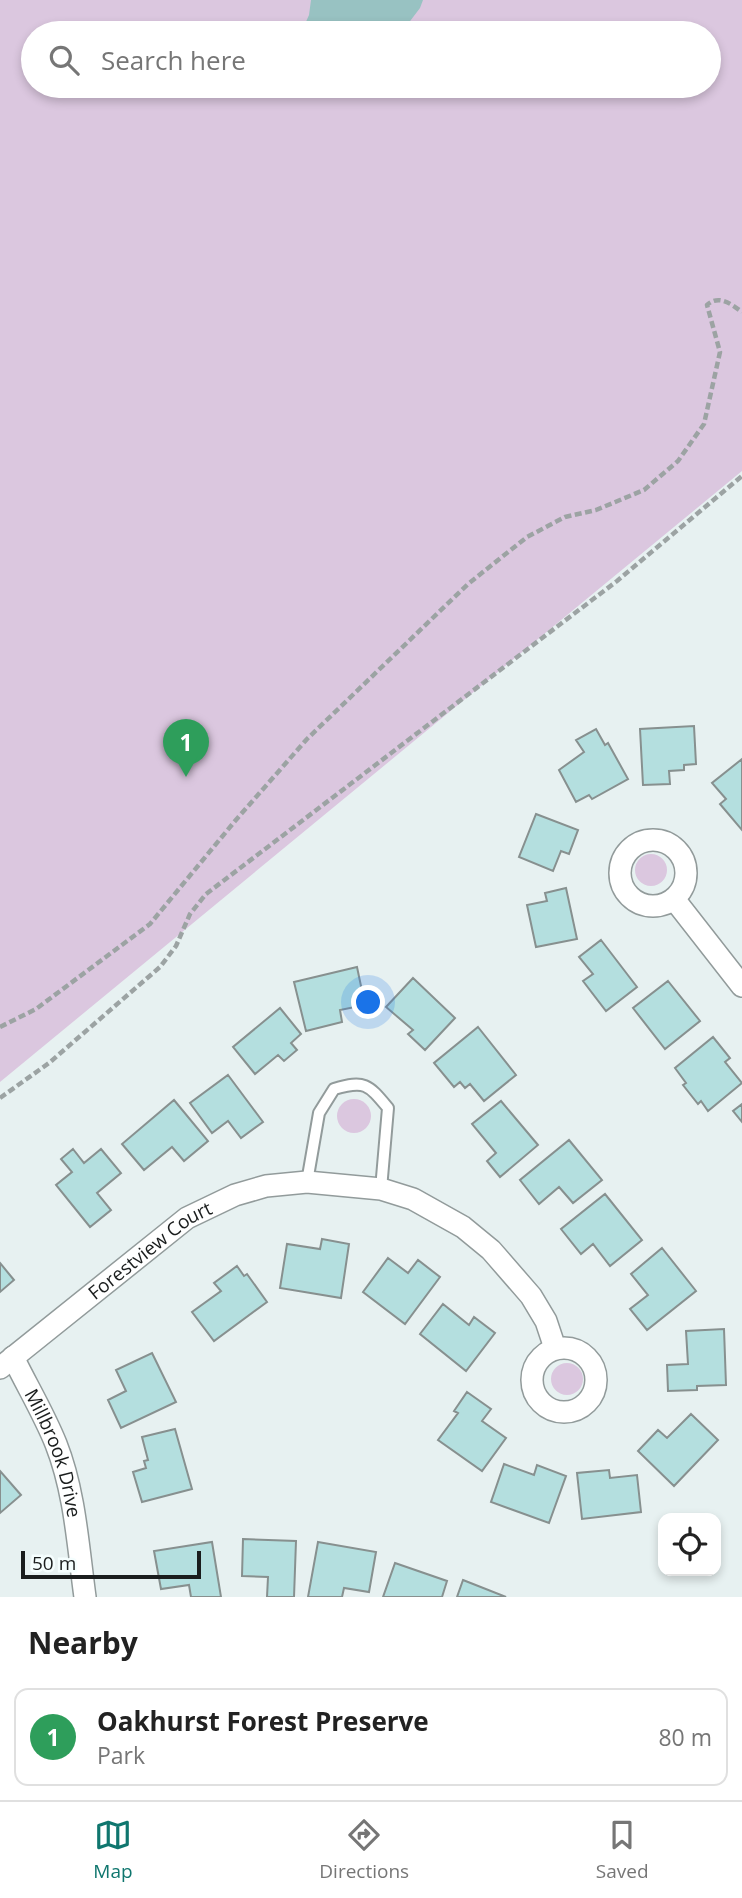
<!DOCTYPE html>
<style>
body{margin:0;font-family:"Open Sans",sans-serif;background:#f6f6f6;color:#222}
.controls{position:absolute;right:21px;bottom:21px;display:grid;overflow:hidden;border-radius:14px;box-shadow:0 4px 10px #0003}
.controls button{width:63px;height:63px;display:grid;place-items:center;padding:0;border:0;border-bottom:2px solid #e0e0e0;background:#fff;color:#222;font:35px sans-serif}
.scale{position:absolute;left:21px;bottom:18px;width:180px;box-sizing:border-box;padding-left:7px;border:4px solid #1a1d1d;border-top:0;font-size:19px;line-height:24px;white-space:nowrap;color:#1a1d1d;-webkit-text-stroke:5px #f5fefe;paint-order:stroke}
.you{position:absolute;left:369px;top:1003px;width:24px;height:24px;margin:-18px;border:5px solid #fff;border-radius:50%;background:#1a73e8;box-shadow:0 0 0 10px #1a73e833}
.badge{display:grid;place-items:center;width:46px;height:46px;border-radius:50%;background:#0f766e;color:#fff;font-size:23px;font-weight:700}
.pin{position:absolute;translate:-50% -58px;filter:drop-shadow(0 2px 4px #0008)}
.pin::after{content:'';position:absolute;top:37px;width:24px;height:21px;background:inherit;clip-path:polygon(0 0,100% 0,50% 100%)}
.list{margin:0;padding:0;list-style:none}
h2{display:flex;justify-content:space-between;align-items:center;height:91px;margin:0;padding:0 28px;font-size:30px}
h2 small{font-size:23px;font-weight:400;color:#767676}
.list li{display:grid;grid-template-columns:46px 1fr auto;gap:21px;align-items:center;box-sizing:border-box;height:98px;margin:0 14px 14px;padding:0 14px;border:2px solid #e0e0e0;border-radius:14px}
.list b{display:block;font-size:26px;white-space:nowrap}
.list p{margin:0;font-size:23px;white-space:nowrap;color:#767676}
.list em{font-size:23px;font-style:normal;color:#767676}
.icon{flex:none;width:38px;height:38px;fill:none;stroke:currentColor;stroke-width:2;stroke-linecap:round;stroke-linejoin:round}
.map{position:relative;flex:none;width:742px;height:1597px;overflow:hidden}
.search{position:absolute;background:#fff;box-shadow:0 4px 10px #0003;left:21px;right:21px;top:21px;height:77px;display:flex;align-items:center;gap:18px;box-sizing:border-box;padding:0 24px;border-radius:38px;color:#767676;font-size:26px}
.sheet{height:203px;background:#fff}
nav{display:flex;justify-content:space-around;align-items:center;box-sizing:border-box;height:98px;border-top:2px solid #e0e0e0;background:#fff;font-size:19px;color:#767676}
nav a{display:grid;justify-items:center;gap:4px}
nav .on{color:#0f766e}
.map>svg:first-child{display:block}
.green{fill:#dbc7df;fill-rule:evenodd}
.water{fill:#98c2c2}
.building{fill:#b4dfdf;stroke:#87908f;stroke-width:2}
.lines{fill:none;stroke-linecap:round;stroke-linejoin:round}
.service-casing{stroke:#929b9b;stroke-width:14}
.minor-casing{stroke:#929b9b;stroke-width:24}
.path{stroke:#9ca3a3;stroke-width:4.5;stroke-dasharray:7 3.5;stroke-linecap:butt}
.service{stroke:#fff;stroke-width:10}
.minor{stroke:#fff;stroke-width:21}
.labels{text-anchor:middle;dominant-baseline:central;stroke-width:5;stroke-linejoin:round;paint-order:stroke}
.street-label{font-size:19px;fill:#1a1d1d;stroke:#f5fefe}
</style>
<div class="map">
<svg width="742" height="1597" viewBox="0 0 742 1597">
<rect width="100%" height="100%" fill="#e7f1f1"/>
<path class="green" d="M0,0h742v471l-742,611zM33,33h676v53h-676z
M635 870a16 16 0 1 1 32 0a16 16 0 1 1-32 0Z
M337 1116a17 17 0 1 1 34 0a17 17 0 1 1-34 0Z
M551 1379a16 16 0 1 1 32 0a16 16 0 1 1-32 0Z"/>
<path class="water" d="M311,0h112l-3,8 -19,25h-100l8,-18z"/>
<path class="building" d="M694,726l2,38 -12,1v5l-15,1 1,13 -27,1 -3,-56z
M596,729l9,16 3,-2 20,36 -36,20 -3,-4 -13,7 -17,-32 25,-18 -8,-12z
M742,759v71l-22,-26 6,-5 -14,-16z
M536,814l42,16 -9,24 -8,-3 -8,20 -34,-14z
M566,888l11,51 -41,8 -9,-42 20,-4 -2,-8z
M601,940l36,47 -31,24 -23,-30 10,-7 -14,-17z
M357,967l8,38 -25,5 2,12 -36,9 -12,-49z
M413,978l42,40 -30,32 -17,-16 5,-4 -27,-23z
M668,981l32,40 -35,28 -32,-41z
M280,1008l21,26 -10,9 6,7 -13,11 -6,-6 -23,19 -22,-27z
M478,1027l38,48 -32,26 -14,-17 -5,4 -5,-6 -6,5 -20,-24z
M713,1037l17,21 -5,4 17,21 -34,28 -7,-10 -3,3 -15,-19 3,-2 -11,-15z
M228,1075l35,47 -22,16 -13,-17 -16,12 -22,-30z
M174,1100l34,41 -24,20 -12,-14 -28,23 -22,-26z
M501,1101l37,44 -38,32 -13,-16 9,-8 -24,-29z
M742,1104v18l-9,-11z
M569,1140l33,40 -29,23 -14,-16 -20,17 -19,-24z
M73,1149l11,14 17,-14 20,24 -24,20 14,17 -21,17 -34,-42 16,-13 -11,-13z
M605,1194l37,46 -32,26 -17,-22 -12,10 -20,-25z
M322,1239l27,5 -8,54 -61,-10 7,-44 33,5z
M662,1248l34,43 -49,39 -17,-21 18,-14 -17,-21z
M388,1258l20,15 10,-13 22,17 -35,47 -42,-32z
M0,1263l14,17 -14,12z
M237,1266l7,10 3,-2 20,28 -53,39 -22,-29 29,-21 -7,-8z
M443,1304l26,21 5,-8 21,16 -29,38 -46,-37z
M724,1329l2,56 -29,1v4l-29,1 -1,-26 21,-1 -2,-33z
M152,1353l24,49 -55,26 -13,-28 18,-9 -10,-21z
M467,1392l24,17 -9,12 24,17 -24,33 -44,-31 20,-27 -4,-2z
M691,1414l27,26 -44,46 -36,-35 20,-21 9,8z
M175,1429l17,60 -50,13 -9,-30 13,-4 -2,-7 4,-1 -6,-23z
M504,1464l30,11 3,-10 29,11 -17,47 -58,-21z
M609,1470l1,8 27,-3 4,37 -59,7 -5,-46z
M0,1471l21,24 -21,18z
M243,1539l53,2 -2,56h-27l1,-20 -26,-1z
M212,1542l9,55h-30l-2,-12 -28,4 -7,-38z
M318,1542l58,10 -7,40 -25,-4 -2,9h-34z
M395,1563l52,18 -5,16h-59z
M463,1580l43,17h-49z"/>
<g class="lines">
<g class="service-casing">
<path id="service" d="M307,1182l12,-69 15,-24c31,-9 34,-5 54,19l-7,81"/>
</g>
<g class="minor-casing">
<g id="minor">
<circle cx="653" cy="873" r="33"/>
<path d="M674,899l68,87"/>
<circle cx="564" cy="1380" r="32"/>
<path id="s1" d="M13,1357c14,29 31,57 43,87 19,48 22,102 29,153"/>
<path id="s2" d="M0,1368l187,-150 48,-23 31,-9 41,-4 74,7 32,10 50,28 28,23 40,46 15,25 9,27"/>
</g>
</g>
<path class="path" d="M0,1027l36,-18 114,-85 85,-103 72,-82 161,-155 59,-47 38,-20 31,-7 48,-20 34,-29 26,-37 16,-72 -13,-47c12,-11 24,-1 35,7
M0,1098l49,-35 111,-96 16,-21 14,-32 16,-20 411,-313 125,-105"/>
<use href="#service" class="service"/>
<use href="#minor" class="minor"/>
</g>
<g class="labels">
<g class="street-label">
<text stroke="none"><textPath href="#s2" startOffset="191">Forestview Court</textPath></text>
<text stroke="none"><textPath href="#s1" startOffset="105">Millbrook Drive</textPath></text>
</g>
</g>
</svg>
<div class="controls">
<button><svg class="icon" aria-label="locate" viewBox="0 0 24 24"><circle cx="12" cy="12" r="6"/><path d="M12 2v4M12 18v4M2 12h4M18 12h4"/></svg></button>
</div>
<div class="scale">50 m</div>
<div class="you"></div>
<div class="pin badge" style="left:186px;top:777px;background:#2e9e5b">1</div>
<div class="search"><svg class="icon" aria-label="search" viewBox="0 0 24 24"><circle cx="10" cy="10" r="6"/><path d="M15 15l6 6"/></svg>Search here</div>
</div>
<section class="sheet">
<h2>Nearby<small></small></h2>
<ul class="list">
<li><span class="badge" style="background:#2e9e5b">1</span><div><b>Oakhurst Forest Preserve</b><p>Park</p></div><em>80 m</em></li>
</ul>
</section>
<nav>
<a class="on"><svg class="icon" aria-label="map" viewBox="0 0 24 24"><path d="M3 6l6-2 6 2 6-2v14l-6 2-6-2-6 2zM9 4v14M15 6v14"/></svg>Map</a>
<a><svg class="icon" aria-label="directions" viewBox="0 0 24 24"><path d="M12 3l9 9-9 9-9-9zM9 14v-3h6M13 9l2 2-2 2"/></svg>Directions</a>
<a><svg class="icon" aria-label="saved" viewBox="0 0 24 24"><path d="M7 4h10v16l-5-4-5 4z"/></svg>Saved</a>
</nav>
